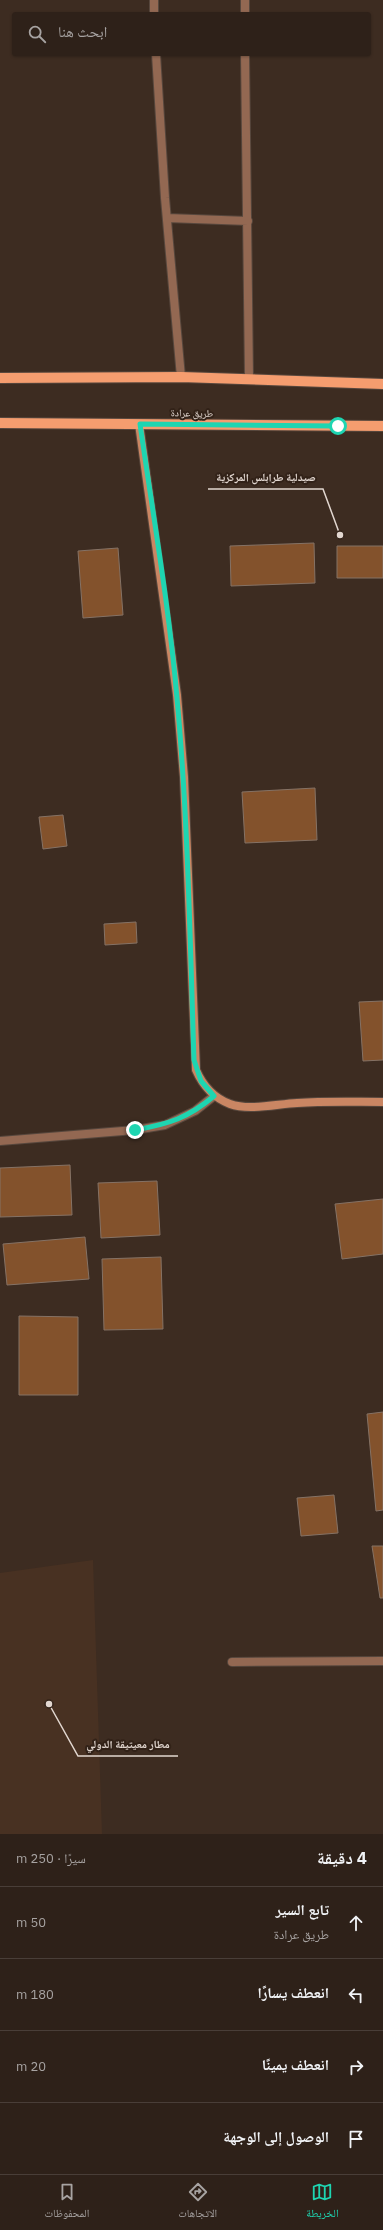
<!DOCTYPE html>
<html lang="ar">
<meta charset="utf-8">
<style>
body{margin:0;font-family:"IBM Plex Sans","Noto Naskh Arabic",sans-serif;background:#362922;color:#f1f3f6;direction:rtl}
.stop{position:absolute;width:12px;height:12px;margin:-9px;border:3px solid #1ed5b1;border-radius:50%;background:#fff}
.stop.end{background:#1ed5b1;border-color:#fff;box-shadow:0 1px 4px #0008}
.list{margin:0;padding:0;list-style:none}
h2{display:flex;justify-content:space-between;align-items:center;height:52px;margin:0;padding:0 16px;font-size:17px}
h2 small{font-size:13px;font-weight:400;color:#a7a3a2}
.list li{display:grid;grid-template-columns:26px 1fr auto;gap:12px;align-items:center;box-sizing:border-box;height:72px;padding:0 16px;border-top:1px solid #493e38}
.list b{display:block;font-size:15px;white-space:nowrap}
.list p{margin:0;font-size:13px;white-space:nowrap;color:#a7a3a2}
.list em{font-size:13px;font-style:normal;color:#a7a3a2}
.icon{flex:none;width:22px;height:22px;fill:none;stroke:currentColor;stroke-width:2;stroke-linecap:round;stroke-linejoin:round}
.map{position:relative;flex:none;width:383px;height:1834px;overflow:hidden;direction:ltr}
.search{position:absolute;background:#2e2119;box-shadow:0 1px 3px #0004;left:12px;right:12px;top:12px;height:44px;display:flex;align-items:center;gap:10px;box-sizing:border-box;padding:0 14px;border-radius:4px;color:#a7a3a2;font-size:15px}
.sheet{height:340px;background:#2e2119}
nav{display:flex;justify-content:space-around;align-items:center;box-sizing:border-box;height:56px;border-top:1px solid #493e38;background:#2e2119;font-size:11px;color:#a7a3a2}
nav a{display:grid;justify-items:center;gap:2px}
nav .on{color:#1ed5b1}
.map>svg:first-child{display:block}
.built{fill:#483122}
.building{fill:#83522c;stroke:#857265}
.lines{fill:none;stroke-linecap:round;stroke-linejoin:round}
.street-casing{stroke:#57473d;stroke-width:10}
.secondary-casing{stroke:#57473d;stroke-width:10}
.primary-casing{stroke:#57473d;stroke-width:12}
.street{stroke:#936852;stroke-width:8}
.secondary{stroke:#ca8663;stroke-width:8}
.primary{stroke:#f59d6f;stroke-width:10}
.route{stroke:#1ed5b1;stroke-width:5}
.labels{text-anchor:middle;dominant-baseline:central;stroke-width:4;stroke-linejoin:round;paint-order:stroke}
.street-label{font-size:10px;fill:#e2d7d0;stroke:#322218}
.leader{fill:none;stroke:#e2d7d0;stroke-width:1.5}
.callout-dot{fill:#e2d7d0;stroke:#322218;stroke-width:1.5}
.callout-label{font-size:11px;text-anchor:middle;font-weight:bold;fill:#e2d7d0;stroke:#322218;stroke-width:4;stroke-linejoin:round;paint-order:stroke}
</style>
<div class="map">
<svg width="383" height="1834" viewBox="0 0 383 1834">
<rect width="100%" height="100%" fill="#3d2c21"/>
<path class="built" d="M93,1560l9,274h-102v-261z"/>
<path class="building" d="M314,543l1,40 -84,3 -1,-40z
M337,546h46v32h-46z
M118,548l5,67 -40,3 -5,-67z
M315,788l2,52 -72,3 -3,-51z
M63,815l4,31 -24,3 -4,-32z
M136,922l1,21 -32,2 -1,-21z
M383,1001v59l-20,1 -4,-59z
M70,1165l2,50 -72,2v-49z
M157,1181l3,54 -59,3 -3,-55z
M383,1199v55l-41,5 -7,-55z
M85,1237l4,42 -82,6 -4,-41z
M161,1257l2,72 -59,1 -2,-71z
M19,1316l59,1v78h-59z
M383,1412v98l-7,1 -9,-97z
M334,1495l4,38 -37,3 -4,-38z
M372,1546h11v52h-3z"/>
<g class="lines">
<g class="street-casing">
<path id="street" d="M154,0v14
M245,14v-14
M156,54l9,144 16,179
M245,54l4,325
M167,218l81,3
M0,1141l135,-11 30,-5 30,-14 19,-15
M232,1662l151,-1"/>
</g>
<g class="secondary-casing">
<path id="secondary" d="M139,424l38,271 7,82 12,293c7,16 18,28 34,34 19,7 47,0 67,-1 29,-2 57,-1 86,-1"/>
</g>
<g class="primary-casing">
<path id="primary" d="M0,378l181,-1 202,7
M0,423l383,3"/>
</g>
<use href="#street" class="street"/>
<use href="#secondary" class="secondary"/>
<use href="#primary" class="primary"/>
</g>
<g class="lines">
<path class="route" d="M135,1130c34,-6 53,-12 79,-34l-13,-15 -7,-21c-4,-121 -6,-242 -17,-362 -8,-92 -24,-183 -37,-274l198,2"/>
</g>
<g class="labels">
<g class="street-label">
<text transform="translate(192 413) rotate(1)">طريق عرادة</text>
</g>
</g>
<path class="leader" d="M340 535L323 489H208M49 1704L78 1756H178"/>
<g class="callout-dot">
<circle cx="340" cy="535" r="4"/>
<circle cx="49" cy="1704" r="4"/>
</g>
<g class="callout-label">
<text x="266" y="481">صيدلية طرابلس المركزية</text>
<text x="128" y="1748">مطار معيتيقة الدولي</text>
</g>
</svg>
<div class="stop" style="left:338px;top:426px"></div>
<div class="stop end" style="left:135px;top:1130px"></div>
<div class="search"><svg class="icon" aria-label="search" viewBox="0 0 24 24"><circle cx="10" cy="10" r="6"/><path d="M15 15l6 6"/></svg>ابحث هنا</div>
</div>
<section class="sheet">
<h2>4 دقيقة<small>سيرًا · 250 m</small></h2>
<ul class="list">
<li><svg class="icon" aria-label="ahead" viewBox="0 0 24 24"><path d="M12 20V5M6 11l6-6 6 6"/></svg><div><b>تابع السير</b><p>طريق عرادة</p></div><em>50 m</em></li>
<li><svg class="icon" aria-label="left" viewBox="0 0 24 24"><path d="M17 20v-9H6M10 6l-5 5 5 5"/></svg><div><b>انعطف يسارًا</b></div><em>180 m</em></li>
<li><svg class="icon" aria-label="right" viewBox="0 0 24 24"><path d="M7 20v-9h11M14 6l5 5-5 5"/></svg><div><b>انعطف يمينًا</b></div><em>20 m</em></li>
<li><svg class="icon" aria-label="arrive" viewBox="0 0 24 24"><path d="M6 21V4h12l-3 4 3 4H6"/></svg><div><b>الوصول إلى الوجهة</b></div></li>
</ul>
</section>
<nav>
<a class="on"><svg class="icon" aria-label="map" viewBox="0 0 24 24"><path d="M3 6l6-2 6 2 6-2v14l-6 2-6-2-6 2zM9 4v14M15 6v14"/></svg>الخريطة</a>
<a><svg class="icon" aria-label="directions" viewBox="0 0 24 24"><path d="M12 3l9 9-9 9-9-9zM9 14v-3h6M13 9l2 2-2 2"/></svg>الاتجاهات</a>
<a><svg class="icon" aria-label="saved" viewBox="0 0 24 24"><path d="M7 4h10v16l-5-4-5 4z"/></svg>المحفوظات</a>
</nav>
